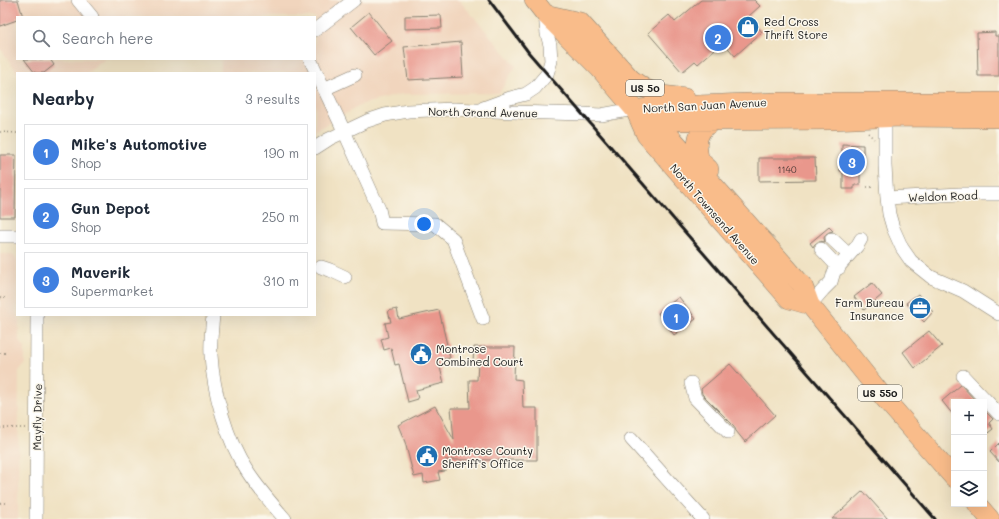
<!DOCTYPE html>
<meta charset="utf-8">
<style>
body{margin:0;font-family:Mali,sans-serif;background:#f6f6f7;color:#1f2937}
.controls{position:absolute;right:12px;bottom:12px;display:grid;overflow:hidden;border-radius:0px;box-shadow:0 4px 16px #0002}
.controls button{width:36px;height:36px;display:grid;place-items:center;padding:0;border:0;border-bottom:1px solid #e0e1e3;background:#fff;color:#1f2937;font:20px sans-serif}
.you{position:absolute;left:424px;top:224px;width:14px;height:14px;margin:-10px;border:3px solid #fff;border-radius:50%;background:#1a73e8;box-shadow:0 0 0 6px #1a73e833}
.badge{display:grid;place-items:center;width:26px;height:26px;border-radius:50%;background:#ea580c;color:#fff;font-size:13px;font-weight:700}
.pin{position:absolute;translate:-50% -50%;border:2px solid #fff;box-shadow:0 1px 4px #0006}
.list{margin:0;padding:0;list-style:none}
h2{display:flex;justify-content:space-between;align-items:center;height:52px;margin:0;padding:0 16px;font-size:17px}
h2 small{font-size:13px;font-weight:400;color:#747a83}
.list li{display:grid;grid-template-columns:26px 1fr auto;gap:12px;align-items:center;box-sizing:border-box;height:56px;margin:0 8px 8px;padding:0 8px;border:1px solid #e0e1e3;border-radius:0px}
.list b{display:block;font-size:15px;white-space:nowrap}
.list p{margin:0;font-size:13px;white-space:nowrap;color:#747a83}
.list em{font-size:13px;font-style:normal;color:#747a83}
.icon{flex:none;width:22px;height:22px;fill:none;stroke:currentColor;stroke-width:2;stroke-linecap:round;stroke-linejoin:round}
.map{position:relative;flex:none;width:999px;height:519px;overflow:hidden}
.search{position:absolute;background:#fff;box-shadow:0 4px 16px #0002;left:16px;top:16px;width:300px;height:44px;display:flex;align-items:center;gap:10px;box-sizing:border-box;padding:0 14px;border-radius:0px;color:#747a83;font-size:15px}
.panel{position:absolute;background:#fff;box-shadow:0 4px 16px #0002;left:16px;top:72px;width:300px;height:244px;border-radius:0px}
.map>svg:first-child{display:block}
.built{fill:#f1d5bd}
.building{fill:#e9978c}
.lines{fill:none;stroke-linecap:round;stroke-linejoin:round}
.minor-casing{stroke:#867f70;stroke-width:14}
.highway-casing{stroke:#867f70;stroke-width:20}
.path{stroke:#867f70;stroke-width:1.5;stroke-dasharray:1 3;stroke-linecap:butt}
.minor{stroke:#fff;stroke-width:13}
.highway{stroke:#f9bc8a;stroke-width:19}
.rail{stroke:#1c1c1c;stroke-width:3}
.labels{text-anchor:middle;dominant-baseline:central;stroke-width:3;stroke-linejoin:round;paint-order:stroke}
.number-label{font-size:9px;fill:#4f3b38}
.shield{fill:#fbf7ec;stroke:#5f5e5a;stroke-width:1}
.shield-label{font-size:10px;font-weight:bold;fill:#1c1c1c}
.poi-label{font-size:11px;fill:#1c1c1c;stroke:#fbf7ec;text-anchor:start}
.street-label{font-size:11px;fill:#1c1c1c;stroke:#fbf7ec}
</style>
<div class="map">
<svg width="999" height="519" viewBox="0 0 999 519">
<rect width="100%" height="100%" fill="#fbf7ec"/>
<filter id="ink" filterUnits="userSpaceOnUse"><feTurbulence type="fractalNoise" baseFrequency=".025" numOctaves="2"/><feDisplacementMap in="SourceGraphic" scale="8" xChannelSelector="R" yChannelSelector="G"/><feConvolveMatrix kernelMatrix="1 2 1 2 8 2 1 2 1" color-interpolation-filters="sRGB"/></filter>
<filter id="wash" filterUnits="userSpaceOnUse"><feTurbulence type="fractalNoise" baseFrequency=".012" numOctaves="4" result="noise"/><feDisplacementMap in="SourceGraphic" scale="16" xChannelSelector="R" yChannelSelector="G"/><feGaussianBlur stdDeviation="0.9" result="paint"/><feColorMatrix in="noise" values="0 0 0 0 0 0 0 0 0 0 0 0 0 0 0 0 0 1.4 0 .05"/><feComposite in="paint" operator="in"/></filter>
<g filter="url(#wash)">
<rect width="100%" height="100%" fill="#f0e2c3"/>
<path class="built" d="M0,0h459l57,66 -17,27 -97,1 -39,10 -48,27v-58h-94v-14h94v-42h-298v42h88l-18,14h-69l-18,-25z
M0,254h11l6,5v56h2v25l6,8v15l-6,8 -1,148h-18z"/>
<g id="blocks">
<path class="building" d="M0,0h18l5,17h-6v3l-17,6z
M701,0h53l6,6 -11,10 13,16 -27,24 -12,-14 -25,22 -3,-3 -13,11 -34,-39 21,-18 6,7z
M369,12l23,29 -18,14 -23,-28z
M441,15l1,13 -37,1v-13z
M995,32v4h4v40h-21l-1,-43z
M461,42l2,35 -55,3 -4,-33z
M24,59h26l4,6 -10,8h-9z
M842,144l21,1v22h-3v18h-6v4h-11v-18h-3v-15h2z
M0,155h16l-1,62h-15z
M759,158h56l1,22 -57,1z
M829,227l4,4 -4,1 -3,2 -2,4 1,4 -6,-1 -4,3 -2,3 -3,-4z
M872,283l10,12 -18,15 -10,-13z
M918,294l15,18 -9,10 -18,-19z
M679,297l17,22 -22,16 -16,-22z
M397,309l2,10 40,-9 11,48 -12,2 6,23 -28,7 2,9 -10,3 -9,-38 -4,1 -4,-17 -7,2 -3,-11 7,-2 -3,-14 6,-1 -3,-11z
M929,331l13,15 -27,22 -12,-16z
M474,347h41l-1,32 8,1 1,28h14v52h-92v11l-7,1 2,8 -16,3 -1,-8 -9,2 -9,-35 -7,-17 37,-19 19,34 -3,-32h19l-1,-28h8l1,-18h-5z
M730,364l45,51 -30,27 -9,-11 -2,-5 -32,-32 -1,-5z
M961,385l16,17h-23v14l-12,-15z
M984,410l9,9 -4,4 4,6 -9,7z
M999,443v19l-9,-10z
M863,491l25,28h-56z"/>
</g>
</g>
<g filter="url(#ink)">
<use href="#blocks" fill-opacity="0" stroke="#867f70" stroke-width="1"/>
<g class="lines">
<g class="minor-casing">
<path id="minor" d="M78,0l14,17
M315,30l39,-30
M310,59l34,72 35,78 3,14 53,1 18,15 30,80
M324,89l31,-14
M483,108l27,-10 16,-4 9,-6 12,-14 4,-13 -1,-16 -3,-11 -2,-20
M885,118v48l2,32 2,16 4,14 9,20 9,13 20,16 32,14 36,23
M315,148l14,-9 38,-18 18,-6 23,-4 46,-2 60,3 69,2 18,1 33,-6
M887,198l73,-4h39
M0,236h17
M832,239l17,16
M821,249l18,19
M321,267l9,3 15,7
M810,305l13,-15 8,-8 3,-10 23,-26 4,-7
M213,315c-1,13 -3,27 -2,40 2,36 16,86 36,116 11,17 24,32 38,48
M963,376l36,38
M691,383l4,15 33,34
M631,439l72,80
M36,519l1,-204"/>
</g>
<g class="highway-casing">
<path id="highway" d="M534,0l11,14 55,55 34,40 37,28 132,149 7,19 75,94 69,79
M545,14l35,8 51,57 13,9 18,7 23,3
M640,109c27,-3 55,-4 83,-5 17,-1 33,-1 50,-2h226
M636,112l10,23 143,164 21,6
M649,115l17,6 166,-1 68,-3 99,1
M709,169c-3,-3 -7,-6 -9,-9 -1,-3 -2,-6 -2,-9 -3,-15 4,-25 17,-30
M977,504l13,15"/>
</g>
<path class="path" d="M0,132l17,1
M868,133l6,6
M867,187h8
M0,298h6
M0,353h6
M0,428h26
M0,503h5"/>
<use href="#minor" class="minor"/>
<use href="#highway" class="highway"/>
<path class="rail" d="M489,0l40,53 406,466"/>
</g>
</g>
<defs>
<g id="shop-disc" transform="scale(1.15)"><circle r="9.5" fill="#1f6fb2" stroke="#fbf7ec"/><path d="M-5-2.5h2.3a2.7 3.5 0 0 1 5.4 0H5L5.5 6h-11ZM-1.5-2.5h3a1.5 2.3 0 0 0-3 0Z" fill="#fff"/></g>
<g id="office-disc" transform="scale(1.15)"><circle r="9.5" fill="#1f6fb2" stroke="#fbf7ec"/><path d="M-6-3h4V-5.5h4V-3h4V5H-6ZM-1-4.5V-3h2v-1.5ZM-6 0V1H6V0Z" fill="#fff"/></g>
<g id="civic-disc" transform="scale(1.15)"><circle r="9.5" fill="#1f6fb2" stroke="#fbf7ec"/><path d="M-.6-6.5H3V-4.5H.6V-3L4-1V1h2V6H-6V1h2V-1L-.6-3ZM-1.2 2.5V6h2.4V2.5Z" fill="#fff"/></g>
</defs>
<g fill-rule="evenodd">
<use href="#shop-disc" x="748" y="27"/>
<use href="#office-disc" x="920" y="308"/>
<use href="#civic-disc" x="421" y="354"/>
<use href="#civic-disc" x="427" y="456"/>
</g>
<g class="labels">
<g class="number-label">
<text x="787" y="169">1140</text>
</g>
<g class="shield">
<rect x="626" y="80" width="38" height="16" rx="3"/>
<rect x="858" y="385" width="44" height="16" rx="3"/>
</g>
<g class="shield-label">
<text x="645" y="88">US 50</text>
<text x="880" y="393">US 550</text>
</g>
<g class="poi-label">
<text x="764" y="21">Red Cross<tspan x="764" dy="13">Thrift Store</tspan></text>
<text x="904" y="302" text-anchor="end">Farm Bureau<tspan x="904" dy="13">Insurance</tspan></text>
<text x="436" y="348">Montrose<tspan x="436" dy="13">Combined Court</tspan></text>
<text x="442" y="450">Montrose County<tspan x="442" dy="13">Sheriff's Office</tspan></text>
</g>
<g class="street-label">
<text transform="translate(705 105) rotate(-3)">North San Juan Avenue</text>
<text transform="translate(483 112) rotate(1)">North Grand Avenue</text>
<text transform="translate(943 196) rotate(-2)">Weldon Road</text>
<text transform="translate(715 214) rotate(49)">North Townsend Avenue</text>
<text transform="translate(37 417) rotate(-89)">Mayfly Drive</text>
</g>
</g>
</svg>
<div class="controls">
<button>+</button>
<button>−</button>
<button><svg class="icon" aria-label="layers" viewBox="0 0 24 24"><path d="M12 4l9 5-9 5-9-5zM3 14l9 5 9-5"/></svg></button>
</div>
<div class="you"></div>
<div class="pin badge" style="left:676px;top:317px;background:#3f7fe0">1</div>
<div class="pin badge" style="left:718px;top:38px;background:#3f7fe0">2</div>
<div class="pin badge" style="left:852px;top:162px;background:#3f7fe0">3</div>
<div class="search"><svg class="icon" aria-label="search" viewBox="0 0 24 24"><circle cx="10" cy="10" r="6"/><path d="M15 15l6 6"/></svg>Search here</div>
<section class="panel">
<h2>Nearby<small>3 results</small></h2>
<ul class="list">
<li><span class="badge" style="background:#3f7fe0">1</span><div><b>Mike's Automotive</b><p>Shop</p></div><em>190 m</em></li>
<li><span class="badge" style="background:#3f7fe0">2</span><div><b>Gun Depot</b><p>Shop</p></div><em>250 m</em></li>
<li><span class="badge" style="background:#3f7fe0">3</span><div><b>Maverik</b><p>Supermarket</p></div><em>310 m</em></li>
</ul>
</section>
</div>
